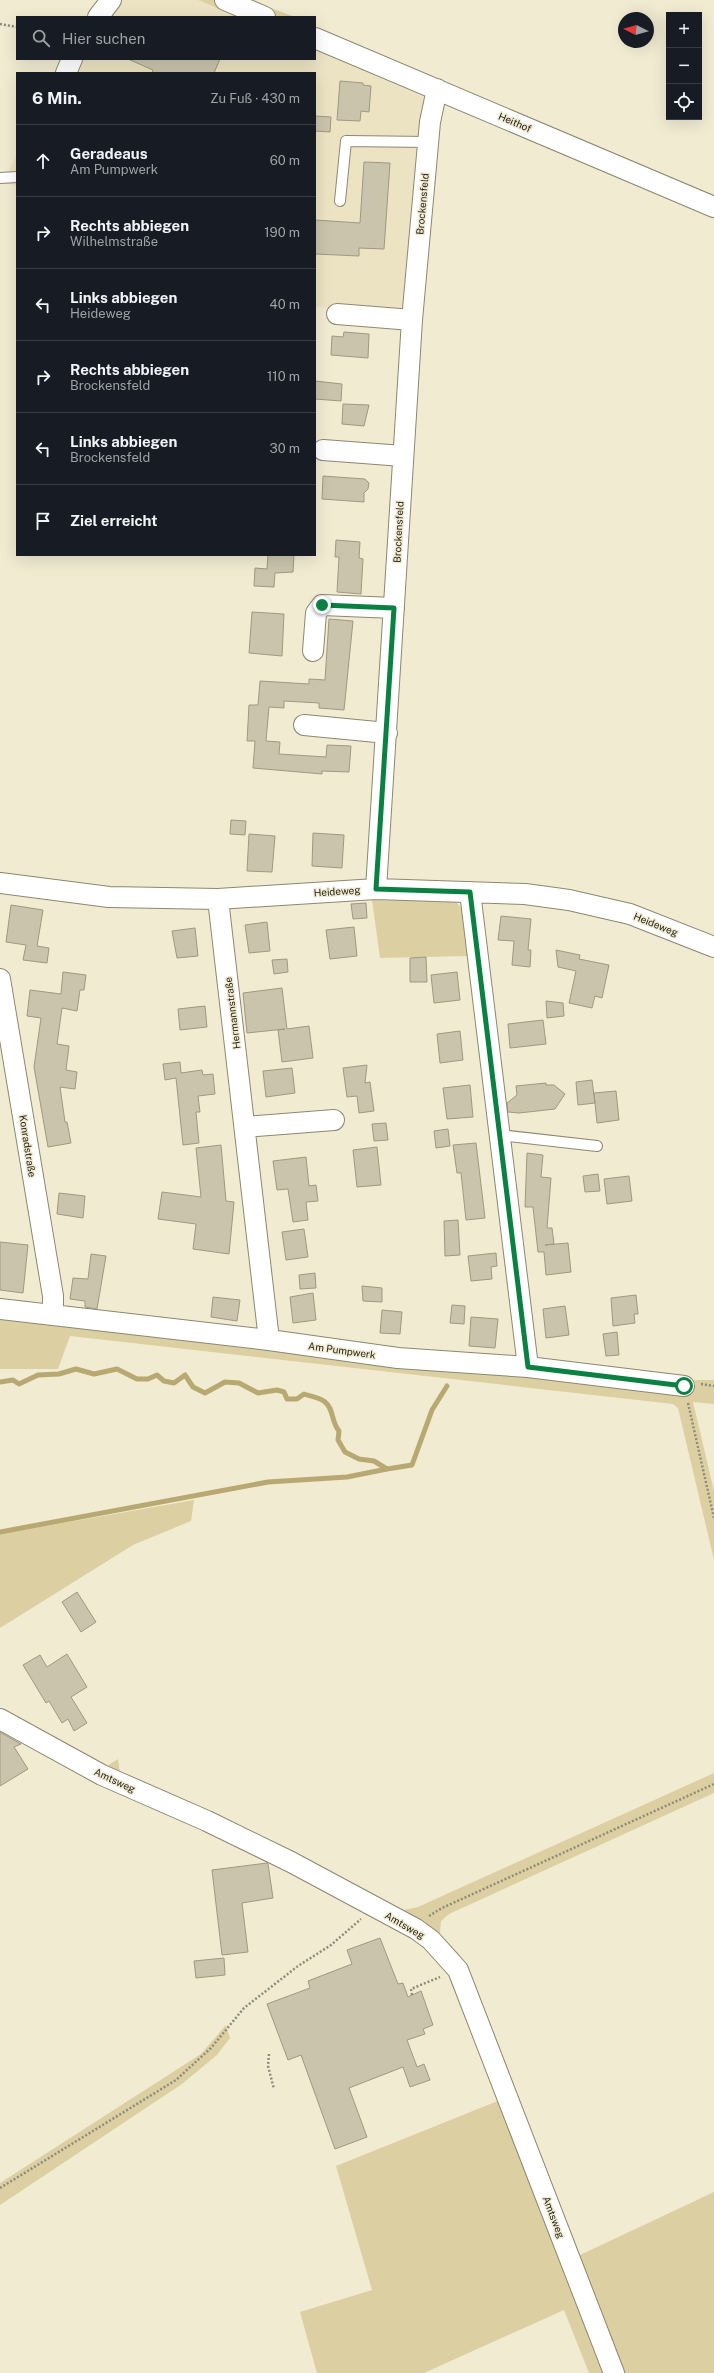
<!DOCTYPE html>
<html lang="de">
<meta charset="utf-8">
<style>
body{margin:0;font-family:"Public Sans",sans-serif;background:#20242c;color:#f1f3f6}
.controls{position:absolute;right:12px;top:12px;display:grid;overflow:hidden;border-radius:0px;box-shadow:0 4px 16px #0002}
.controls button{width:36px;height:36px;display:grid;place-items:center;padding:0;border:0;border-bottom:1px solid #363941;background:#171b24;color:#f1f3f6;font:20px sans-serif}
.compass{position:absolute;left:618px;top:12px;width:36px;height:36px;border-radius:50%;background:#171b24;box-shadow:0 4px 16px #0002;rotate:276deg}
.stop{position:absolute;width:12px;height:12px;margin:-9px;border:3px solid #0b8043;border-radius:50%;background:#fff}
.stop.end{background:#0b8043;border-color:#fff;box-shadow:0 1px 4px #0008}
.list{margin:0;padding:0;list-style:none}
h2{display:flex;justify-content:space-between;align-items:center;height:52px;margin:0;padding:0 16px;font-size:17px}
h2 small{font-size:13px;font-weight:400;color:#9ea1a6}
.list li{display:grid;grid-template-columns:26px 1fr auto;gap:12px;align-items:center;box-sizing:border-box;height:72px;padding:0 16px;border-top:1px solid #363941}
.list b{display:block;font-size:15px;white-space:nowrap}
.list p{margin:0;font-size:13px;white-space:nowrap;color:#9ea1a6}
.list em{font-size:13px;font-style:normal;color:#9ea1a6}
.icon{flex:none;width:22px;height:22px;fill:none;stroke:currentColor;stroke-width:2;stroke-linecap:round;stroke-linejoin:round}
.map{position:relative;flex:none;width:714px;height:2373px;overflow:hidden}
.search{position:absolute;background:#171b24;box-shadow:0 4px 16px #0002;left:16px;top:16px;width:300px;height:44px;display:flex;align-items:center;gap:10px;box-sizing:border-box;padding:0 14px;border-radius:0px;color:#9ea1a6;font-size:15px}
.panel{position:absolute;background:#171b24;box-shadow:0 4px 16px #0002;left:16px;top:72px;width:300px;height:484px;border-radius:0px}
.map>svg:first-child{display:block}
.built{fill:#ebe3c2}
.green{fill:#dcd0a2}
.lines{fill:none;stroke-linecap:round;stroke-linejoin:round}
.stream{stroke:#b7a971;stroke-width:5}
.building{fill:#cac4ac;stroke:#9f9982}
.service-casing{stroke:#8d8770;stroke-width:12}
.minor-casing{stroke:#8d8770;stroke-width:22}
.path{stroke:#8f8b7a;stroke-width:2.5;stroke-dasharray:2 2;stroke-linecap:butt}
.service{stroke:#fff;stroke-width:10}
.minor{stroke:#fff;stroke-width:20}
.route{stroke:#0b8043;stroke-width:5}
.labels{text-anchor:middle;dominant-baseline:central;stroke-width:3;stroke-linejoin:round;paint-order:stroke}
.street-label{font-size:10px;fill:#25231a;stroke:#f1ebd2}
</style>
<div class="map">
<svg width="714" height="2373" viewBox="0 0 714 2373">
<rect width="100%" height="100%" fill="#f1ebd2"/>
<path class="built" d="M109,0h89l40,17h-146z
M315,50l114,49 -18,215 -96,-7v-234h-259l7,-14h252z
M17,154v32l-14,-4z"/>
<path class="green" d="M198,0h52l45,17h-57z
M372,900l84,2 8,9 5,45 -89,2z
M0,1314l677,66h37v24l-21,-2 21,89v69l-36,-152 -5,-4 -603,-68 -12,33h-58z
M194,1500l-3,21 -58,24 -133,83v-94z
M118,1759l2,14 275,135 9,2 14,-3 296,-134v20l-265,121 -8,7 -1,13 18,19 12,20 110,282 134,-63v181h-125l-25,-63 -140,63h-107l-17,-61 72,-22 -36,-124 174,-70 -45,-121 -47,-49 -330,-148z
M226,2025l4,13 -13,17 -35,29 -182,121v-22l201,-129z"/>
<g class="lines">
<path class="stream" d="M0,1382l13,-2 6,4 19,-9 21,-1 17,-5 18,5 23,-5 20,10h11l9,-4 7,6 10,2 11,-8 8,12 12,6 20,-11 14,1 19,10 19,-3 7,2 3,7h10l7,-5c6,2 17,4 21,8 9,7 6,20 14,29l-1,9 7,12 14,7 15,2 13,8 25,-4 20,-55 15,-24
M0,1532l268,-50 79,-5 40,-8"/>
</g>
<path class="building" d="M128,59h92l-6,14h-62l1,-3z
M340,81l23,2v2l8,1 -2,26 -8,-1 -1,10 -23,-1z
M315,116l16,1 -1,15 -15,-1z
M364,162l26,1 -6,86 -25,-1v8l-44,-2v-34l45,3z
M344,332l25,2 -1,24 -37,-3 1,-19 11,1z
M315,381l27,3 -1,17 -26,-2z
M343,404l26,1 -5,21 -22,-2z
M323,476l42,3 4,4 -1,6 -4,4v9l-42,-3z
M336,540l24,2 -1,16 4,1 -2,35 -24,-2 2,-35h-4z
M268,555h26l-1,17 -18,1 -1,14 -20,-1 1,-18 12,1z
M252,612l32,2 -2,42 -33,-3z
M329,619l24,2 -9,89 -25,-2v-5l-35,-2v7l-15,-1 -3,34 14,1 -1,12 47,3 1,-12 24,1 -2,26 -27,-1v3l-69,-6 2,-27h-8l2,-36h9l2,-24 49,3v-5l16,1z
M231,820l15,1 -1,14 -15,-1z
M313,833l31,2 -2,33 -30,-2z
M249,834l26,2 -3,36 -25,-1z
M366,903l1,15 -14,1 -2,-15z
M11,905l32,5 -6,36 12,2 -2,15 -24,-3 3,-15 -20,-3z
M501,916l30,3 -3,31h3l-1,17 -18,-2 2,-24 -16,-1z
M267,922l3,29 -21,2 -4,-28z
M354,927l3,29 -27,3 -4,-29z
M195,928l3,28 -21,2 -5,-27z
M556,950l24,5 -1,4 30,6 -7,33 -7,-2 -3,12 -23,-5 7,-32 -18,-4z
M426,957l1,25h-17v-24z
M287,959l1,13 -14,2 -2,-14z
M63,972l23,3 -2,15h-4l-3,21 -15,-3 -5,36 12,2 -3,24 11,2 -2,17 -15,-2 5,35h2l4,21 -23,4 -14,-80 7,-49 -14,-2 3,-26 31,4z
M457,972l3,28 -26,3 -3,-28z
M282,988l5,41 22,-3 4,32 -31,4 -4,-32 7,-1 -38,4 -4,-40z
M546,1001l17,2 1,13 -17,2z
M205,1006l2,21 -27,3 -2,-21z
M543,1020l3,24 -36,4 -2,-24z
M460,1031l3,29 -23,3 -3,-29z
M180,1062l1,11 21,-3 1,5 10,-1 2,20 -17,2 2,16h-4l3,31 -16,2 -7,-67 -11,2 -2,-16z
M367,1065l-2,18 5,-1 4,29 -15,2 -2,-17 -10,1 -4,-29z
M292,1068l3,25 -29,4 -3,-26z
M592,1080l3,23 -17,2 -2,-23z
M546,1083v2h8l11,9 -10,15 -36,4 -11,-1 -1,-9 10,-8 -1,-9z
M470,1085l3,32 -26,2 -4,-31z
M616,1091l3,29 -22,3 -3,-30z
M386,1123l2,17 -14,1 -2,-17z
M448,1129l2,17 -14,2 -2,-17z
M476,1143l9,75 -19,2 -5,-47h-4l-4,-28z
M221,1145l5,56 8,1 -5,52 -36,-5 3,-25 -38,-5 4,-27 39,5 -5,-49z
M377,1147l4,38 -24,2 -4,-37z
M527,1153l16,2 -2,22 10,1 -4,50h5l2,16 -9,1 23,-2 3,29 -25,3 -2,-23h-6l-5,-45h-8z
M306,1157l3,29 7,-1 2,16 -12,1 2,18 -15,2 -5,-33 -11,1 -4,-29z
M598,1174l2,17 -15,1 -2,-16z
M629,1176l3,25 -25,3 -3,-25z
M59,1193l26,3 -2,22 -26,-4z
M458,1220l2,35 -15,1 -1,-35z
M304,1229l4,28 -22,3 -4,-28z
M0,1242l28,3 -5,48 -23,-3z
M496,1253l1,13 -6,1 1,12 -21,2 -3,-25z
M91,1254l15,2 -9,53 -12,-2v-6l-15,-2 3,-21 15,1z
M315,1273l1,15 -16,1 -1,-14z
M362,1286l20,2v14l-19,-1z
M313,1293l3,27 -23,3 -3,-26z
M636,1295l2,19h-4l1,9 -22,3 -2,-28z
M213,1297l27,3 -3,21 -26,-4z
M452,1305l13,1 -1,18 -14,-1z
M565,1306l4,29 -23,3 -3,-29z
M382,1310l20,2 -2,22 -20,-1z
M471,1317l27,2 -3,29 -26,-2z
M617,1332l2,23 -13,1 -3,-22z
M77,1592l19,30 -15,10 -19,-30z
M67,1654l20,33 -16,10 16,26 -13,8 -6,-12 -6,4 -13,-22 -3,2 -23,-38 17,-10 7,12z
M0,1732l21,12 -7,3 14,22 -28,17z
M267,1863l1,1 5,34 -31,5 6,49 -26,3 -10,-85z
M380,1938l18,46 5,-1 5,14 13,-6 12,34 -10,4 2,5 -18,6 10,27 7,-3 6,16 -20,7 -7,-20 -54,21 18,49 -32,12 -34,-94 -13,5 -21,-56 43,-16 -2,-7 44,-17 -5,-14z
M224,1958l1,17 -29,3 -2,-17z"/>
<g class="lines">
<g class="service-casing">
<path id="service" d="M0,178l17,-1
M340,201l6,-60 82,1
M500,1135l97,11"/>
</g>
<g class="minor-casing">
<path id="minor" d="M225,0l40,17
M98,17l13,-17
M315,38l399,169
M66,73l6,-14
M337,314l75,6
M323,450l80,6
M313,651l3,-38 6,-8 72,3
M304,725l83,8
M0,883l109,14 109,2 158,-10 149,5 44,6 61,14 84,33
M376,889l36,-569 18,-198 7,-33
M470,892l58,475
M218,899l51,441
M0,979l53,317v18
M245,1127l89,-7
M0,1309l269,31 129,18 130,9 156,19
M0,1719l102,56 105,46 84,41 125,67 15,11 27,30 156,403"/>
</g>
<path class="path" d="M0,24l17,3
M701,1384l13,2
M688,1403l26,115
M429,1916l13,-8 272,-124
M412,1995l-1,-6 29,-12
M269,2054l-1,12 6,23
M0,2188l176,-108 35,-32 33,-40 54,-42 33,-21 30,-26"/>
<use href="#service" class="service"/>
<use href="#minor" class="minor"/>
</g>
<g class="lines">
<path class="route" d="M322,605l72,3 -18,281 94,3 58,475 156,19"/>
</g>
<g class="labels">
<g class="street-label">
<text transform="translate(515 122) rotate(23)">Heithof</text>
<text transform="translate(422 204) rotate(-85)">Brockensfeld</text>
<text transform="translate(398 532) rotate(-87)">Brockensfeld</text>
<text transform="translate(337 891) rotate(-4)">Heideweg</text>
<text transform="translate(656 924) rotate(22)">Heideweg</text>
<text transform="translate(232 1013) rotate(-97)">Hermannstraße</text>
<text transform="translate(28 1146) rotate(81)">Konradstraße</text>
<text transform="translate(342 1350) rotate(8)">Am Pumpwerk</text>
<text transform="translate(115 1780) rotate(25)">Amtsweg</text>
<text transform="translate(405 1925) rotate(30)">Amtsweg</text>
<text transform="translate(554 2217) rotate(69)">Amtsweg</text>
</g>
</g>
</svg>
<div class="controls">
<button>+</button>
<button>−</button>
<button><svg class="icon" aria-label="locate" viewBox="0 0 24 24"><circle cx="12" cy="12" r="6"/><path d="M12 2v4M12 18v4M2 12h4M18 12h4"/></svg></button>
</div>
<svg class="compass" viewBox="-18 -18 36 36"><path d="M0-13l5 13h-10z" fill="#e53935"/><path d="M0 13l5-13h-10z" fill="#9ea1a6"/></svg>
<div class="stop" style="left:684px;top:1386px"></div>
<div class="stop end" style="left:322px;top:605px"></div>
<div class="search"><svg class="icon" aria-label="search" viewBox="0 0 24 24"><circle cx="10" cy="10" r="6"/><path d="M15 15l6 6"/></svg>Hier suchen</div>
<section class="panel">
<h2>6 Min.<small>Zu Fuß · 430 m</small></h2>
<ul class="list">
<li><svg class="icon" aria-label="ahead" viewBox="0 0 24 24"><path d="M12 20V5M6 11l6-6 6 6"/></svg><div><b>Geradeaus</b><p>Am Pumpwerk</p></div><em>60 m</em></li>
<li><svg class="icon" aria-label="right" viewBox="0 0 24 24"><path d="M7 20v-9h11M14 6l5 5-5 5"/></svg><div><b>Rechts abbiegen</b><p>Wilhelmstraße</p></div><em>190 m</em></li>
<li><svg class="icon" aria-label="left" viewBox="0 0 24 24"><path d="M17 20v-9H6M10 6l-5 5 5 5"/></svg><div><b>Links abbiegen</b><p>Heideweg</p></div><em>40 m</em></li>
<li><svg class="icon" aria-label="right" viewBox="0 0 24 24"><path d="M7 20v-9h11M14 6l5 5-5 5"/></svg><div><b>Rechts abbiegen</b><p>Brockensfeld</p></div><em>110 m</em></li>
<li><svg class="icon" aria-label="left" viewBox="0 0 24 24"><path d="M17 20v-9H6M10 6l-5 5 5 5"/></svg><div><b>Links abbiegen</b><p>Brockensfeld</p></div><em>30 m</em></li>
<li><svg class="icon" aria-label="arrive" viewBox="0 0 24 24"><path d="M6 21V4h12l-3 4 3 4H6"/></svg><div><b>Ziel erreicht</b></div></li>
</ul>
</section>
</div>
